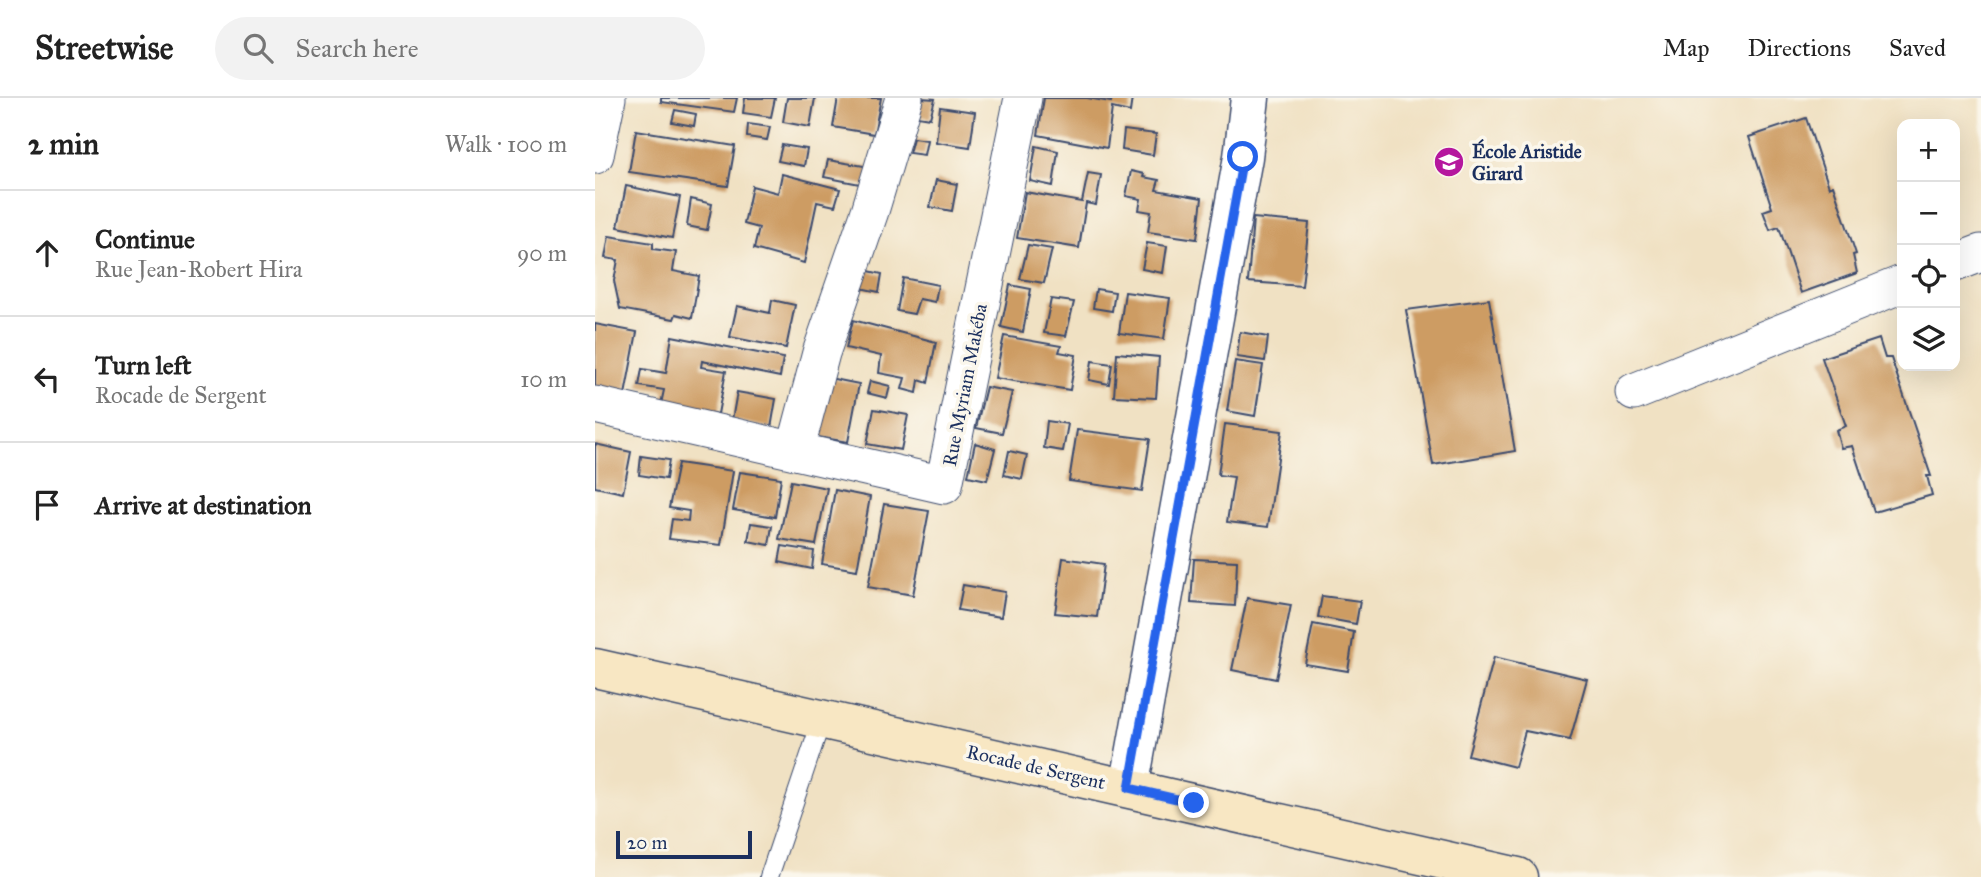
<!DOCTYPE html>
<meta charset="utf-8">
<style>
body{margin:0;font-family:"IM FELL Great Primer",serif;background:#f2f2f2;color:#222}
.controls{position:absolute;right:21px;top:21px;display:grid;overflow:hidden;border-radius:14px;box-shadow:0 7px 28px #0002}
.controls button{width:63px;height:63px;display:grid;place-items:center;padding:0;border:0;border-bottom:2px solid #e0e0e0;background:#fff;color:#222;font:35px sans-serif}
.scale{position:absolute;left:21px;bottom:18px;width:136px;box-sizing:border-box;padding-left:7px;border:4px solid #1b2f5e;border-top:0;font-size:19px;line-height:24px;white-space:nowrap;color:#1b2f5e;-webkit-text-stroke:5px #fbf7ec;paint-order:stroke}
.stop{position:absolute;width:21px;height:21px;margin:-16px;border:5px solid #2563eb;border-radius:50%;background:#fff}
.stop.end{background:#2563eb;border-color:#fff;box-shadow:0 2px 7px #0008}
.list{margin:0;padding:0;list-style:none}
h2{display:flex;justify-content:space-between;align-items:center;height:91px;margin:0;padding:0 28px;font-size:30px}
h2 small{font-size:23px;font-weight:400;color:#767676}
.list li{display:grid;grid-template-columns:46px 1fr auto;gap:21px;align-items:center;box-sizing:border-box;height:126px;padding:0 28px;border-top:2px solid #e0e0e0}
.list b{display:block;font-size:26px;white-space:nowrap}
.list p{margin:0;font-size:23px;white-space:nowrap;color:#767676}
.list em{font-size:23px;font-style:normal;color:#767676}
.icon{flex:none;width:38px;height:38px;fill:none;stroke:currentColor;stroke-width:2;stroke-linecap:round;stroke-linejoin:round}
.map{position:relative;flex:none;width:1386px;height:779px;overflow:hidden}
header{display:flex;align-items:center;gap:42px;box-sizing:border-box;height:98px;padding:0 35px;background:#fff;border-bottom:2px solid #e0e0e0}
header strong{font-size:33px}
nav{display:flex;gap:38px;margin-inline-start:auto;font-size:24px}
.search{width:490px;height:63px;background:#f2f2f2;display:flex;align-items:center;gap:18px;box-sizing:border-box;padding:0 24px;border-radius:38px;color:#767676;font-size:26px}
main{display:flex}
aside{flex:1;background:#fff}
.map>svg:first-child{display:block}
.building{fill:#cd9c64}
.lines{fill:none;stroke-linecap:round;stroke-linejoin:round}
.service-casing{stroke:#3b4a6d;stroke-width:20}
.minor-casing{stroke:#3b4a6d;stroke-width:39}
.tertiary-casing{stroke:#3b4a6d;stroke-width:41}
.secondary-casing{stroke:#3b4a6d;stroke-width:41}
.service{stroke:#fff;stroke-width:18}
.minor{stroke:#fff;stroke-width:37}
.tertiary{stroke:#fff;stroke-width:38}
.secondary{stroke:#f8e7c3;stroke-width:38}
.route{stroke:#2563eb;stroke-width:9}
.labels{text-anchor:middle;dominant-baseline:central;stroke-width:7;stroke-linejoin:round;paint-order:stroke}
.poi-label{font-size:19px;font-weight:bold;fill:#1b2f5e;stroke:#fbf7ec;text-anchor:start}
.street-label{font-size:19px;fill:#1b2f5e;stroke:#fbf7ec}
</style>
<header>
<strong>Streetwise</strong>
<div class="search"><svg class="icon" aria-label="search" viewBox="0 0 24 24"><circle cx="10" cy="10" r="6"/><path d="M15 15l6 6"/></svg>Search here</div>
<nav><a>Map</a><a>Directions</a><a>Saved</a></nav>
</header>
<main>
<aside>
<h2>2 min<small>Walk · 100 m</small></h2>
<ul class="list">
<li><svg class="icon" aria-label="ahead" viewBox="0 0 24 24"><path d="M12 20V5M6 11l6-6 6 6"/></svg><div><b>Continue</b><p>Rue Jean-Robert Hira</p></div><em>90 m</em></li>
<li><svg class="icon" aria-label="left" viewBox="0 0 24 24"><path d="M17 20v-9H6M10 6l-5 5 5 5"/></svg><div><b>Turn left</b><p>Rocade de Sergent</p></div><em>10 m</em></li>
<li><svg class="icon" aria-label="arrive" viewBox="0 0 24 24"><path d="M6 21V4h12l-3 4 3 4H6"/></svg><div><b>Arrive at destination</b></div></li>
</ul>
</aside>
<div class="map">
<svg width="1386" height="779" viewBox="0 0 1386 779">
<rect width="100%" height="100%" fill="#fbf7ec"/>
<filter id="ink" filterUnits="userSpaceOnUse"><feTurbulence type="fractalNoise" baseFrequency=".0143" numOctaves="2"/><feDisplacementMap in="SourceGraphic" scale="14" xChannelSelector="R" yChannelSelector="G"/><feConvolveMatrix kernelMatrix="1 2 1 2 8 2 1 2 1" color-interpolation-filters="sRGB"/></filter>
<filter id="wash" filterUnits="userSpaceOnUse"><feTurbulence type="fractalNoise" baseFrequency=".00686" numOctaves="4" result="noise"/><feDisplacementMap in="SourceGraphic" scale="28" xChannelSelector="R" yChannelSelector="G"/><feGaussianBlur stdDeviation="1.57" result="paint"/><feColorMatrix in="noise" values="0 0 0 0 0 0 0 0 0 0 0 0 0 0 0 0 0 1.4 0 .05"/><feComposite in="paint" operator="in"/></filter>
<g filter="url(#wash)">
<rect width="100%" height="100%" fill="#f0e1c3"/>
<g id="blocks">
<path class="building" d="M66,0h76l-3,14 -73,-10z
M150,0h30l-4,19 -28,-4z
M192,0h28l-5,29 -27,-5z
M243,0h43l-7,36 -41,-7z
M325,0l15,1 -5,19 -13,-2z
M449,0h43l24,4 1,-4h20l-2,14 -18,-4 -5,40 -69,-13z
M345,9l35,5 -5,35 -34,-5z
M80,12l21,4 -2,12 -22,-4z
M1211,20l23,69 4,-2 23,69 -3,1 4,18 -56,20 -22,-66 -9,3 -7,-19 9,-3 -23,-71z
M153,26l22,3 -3,13 -20,-3z
M41,32l99,16 -7,40 -99,-14z
M529,32l32,4 -3,21 -31,-5z
M318,40l14,2 -3,15 -15,-2z
M187,47l25,4 -3,17 -26,-5z
M441,48l22,5 -5,35 -23,-5z
M233,62l42,7 -5,18 -41,-8z
M536,73l13,3 -1,3 16,3 -3,10 46,8 -5,41 -49,-7 3,-20 -12,-2 2,-11 -15,-3z
M493,75l13,2 -5,30 -10,-2 -7,45 -62,-10 8,-46 57,10z
M187,76l58,15 -5,17 -18,-4 -13,61 -50,-14 5,-21 -15,-4 8,-38 26,7z
M341,82l21,4 -5,27 -22,-4z
M31,88l54,11 -8,41 -54,-11z
M96,101l21,5 -5,26 -20,-4z
M658,120l56,5 -7,63 -54,-4z
M14,138l44,7v6l23,3 -3,19 26,5 -7,42 -16,-4 -2,5 -54,-10 -6,-28 4,-21 -13,-2z
M552,145l20,3 -4,27 -21,-4z
M433,147l24,4 -8,34 -24,-4z
M269,172l18,4 -3,18 -19,-4z
M308,180l35,7 -3,17 -16,-3 -5,15 -17,-3z
M415,187l21,4 -8,43 -22,-5z
M501,191l19,3 -3,19 -19,-3z
M530,194l45,6 -6,41 -45,-6z
M456,201l23,3 -8,34 -22,-3z
M894,201l26,152 -82,14 -27,-155z
M177,202l23,5 -9,43 -56,-11 7,-31 33,7z
M258,222l83,22 -8,41 -9,-3 -2,13 -15,-4 3,-11 -26,-5 2,-17 -35,-8z
M0,226l42,8 -12,63 -30,-4z
M645,234l28,5 -3,24 -28,-4z
M77,238l111,22 -3,19 -78,-16 -1,6 25,4 -8,43 -57,-10 3,-14 -25,-4 3,-17 24,4z
M409,238l57,10 -2,6 17,3 -6,35 -75,-12z
M1284,241l6,19h6l40,118h-4l5,19 -58,17 -22,-66 -11,2 -5,-18 10,-4 -24,-68z
M522,255l42,4 -3,41 -42,-2z
M497,263l20,3 -3,20 -20,-4z
M640,263l28,4 -8,51 -28,-5z
M229,279l35,7 -11,58 -36,-6z
M275,283l20,5 -3,12 -20,-5z
M391,289l26,5 -10,41 -26,-5z
M142,294l39,7 -5,29 -39,-8z
M279,311l34,6 -7,35 -34,-6z
M452,323l21,3 -5,27 -19,-3z
M630,326l57,7 -14,96 -41,-5 7,-45 -16,-2z
M482,332l73,9 -8,52 -73,-10z
M380,345l20,6 -8,31 -19,-4z
M0,346l36,8 -8,41 -28,-6z
M414,353l18,4 -5,24 -18,-4z
M46,358l28,4 -3,19 -27,-4z
M83,365l55,8 -12,74 -52,-6 3,-20 16,2 1,-10 -20,-3z
M145,374l41,6 -6,39 -42,-7z
M196,383l36,7 -11,57 -37,-6z
M240,392l35,7 -13,73 -35,-6z
M289,406l45,7 -16,84 -45,-8z
M156,425l21,3 -3,19 -21,-4z
M187,448l32,5 -2,18 -33,-7z
M468,460l41,6 -7,53 -42,-4z
M599,461l43,2 -2,45 -44,-3z
M368,487l42,7 -4,25 -43,-7z
M727,498l38,5 -4,23 -38,-7z
M652,500l44,7 -15,74 -44,-9z
M718,526l41,8 -6,39 -43,-7z
M899,559l93,22 -17,61 -45,-9 -10,36 -47,-12z"/>
</g>
</g>
<g filter="url(#ink)">
<use href="#blocks" fill-opacity="0" stroke="#3b4a6d" stroke-width="2"/>
<g class="lines">
<g class="service-casing">
<path id="service" d="M174,779l53,-158"/>
</g>
<g class="minor-casing">
<path id="minor" d="M0,57l12,-57
M1360,165l26,-10
M1039,294l268,-108
M0,307l349,80 79,-387
M200,353l26,-98 49,-142 34,-113"/>
</g>
<g class="tertiary-casing">
<path id="tertiary" d="M534,690l114,-631 7,-59"/>
</g>
<g class="secondary-casing">
<path id="secondary" d="M0,570l923,209"/>
</g>
<use href="#service" class="service"/>
<use href="#minor" class="minor"/>
<use href="#tertiary" class="tertiary"/>
<use href="#secondary" class="secondary"/>
</g>
</g>
<g class="lines" filter="url(#ink)">
<path class="route" d="M599,705l-65,-15 114,-631"/>
</g>
<defs>
<g id="school-disc" transform="scale(1.575)"><circle r="9.5" fill="#b5179e" stroke="#fbf7ec"/><path d="M0-5L7-2L0 1L-7-2ZM-4 1L0 2.5L4 1V4Q0 6-4 4Z" fill="#fff"/></g>
</defs>
<g fill-rule="evenodd">
<use href="#school-disc" x="854" y="64"/>
</g>
<g class="labels">
<g class="poi-label">
<text x="877" y="53">École Aristide<tspan x="877" dy="22">Girard</tspan></text>
</g>
<g class="street-label">
<text transform="translate(370 287) rotate(-79)">Rue Myriam Makéba</text>
<text transform="translate(441 669) rotate(13)">Rocade de Sergent</text>
</g>
</g>
</svg>
<div class="controls">
<button>+</button>
<button>−</button>
<button><svg class="icon" aria-label="locate" viewBox="0 0 24 24"><circle cx="12" cy="12" r="6"/><path d="M12 2v4M12 18v4M2 12h4M18 12h4"/></svg></button>
<button><svg class="icon" aria-label="layers" viewBox="0 0 24 24"><path d="M12 4l9 5-9 5-9-5zM3 14l9 5 9-5"/></svg></button>
</div>
<div class="scale">20 m</div>
<div class="stop" style="left:648px;top:59px"></div>
<div class="stop end" style="left:599px;top:705px"></div>
</div>
</main>
